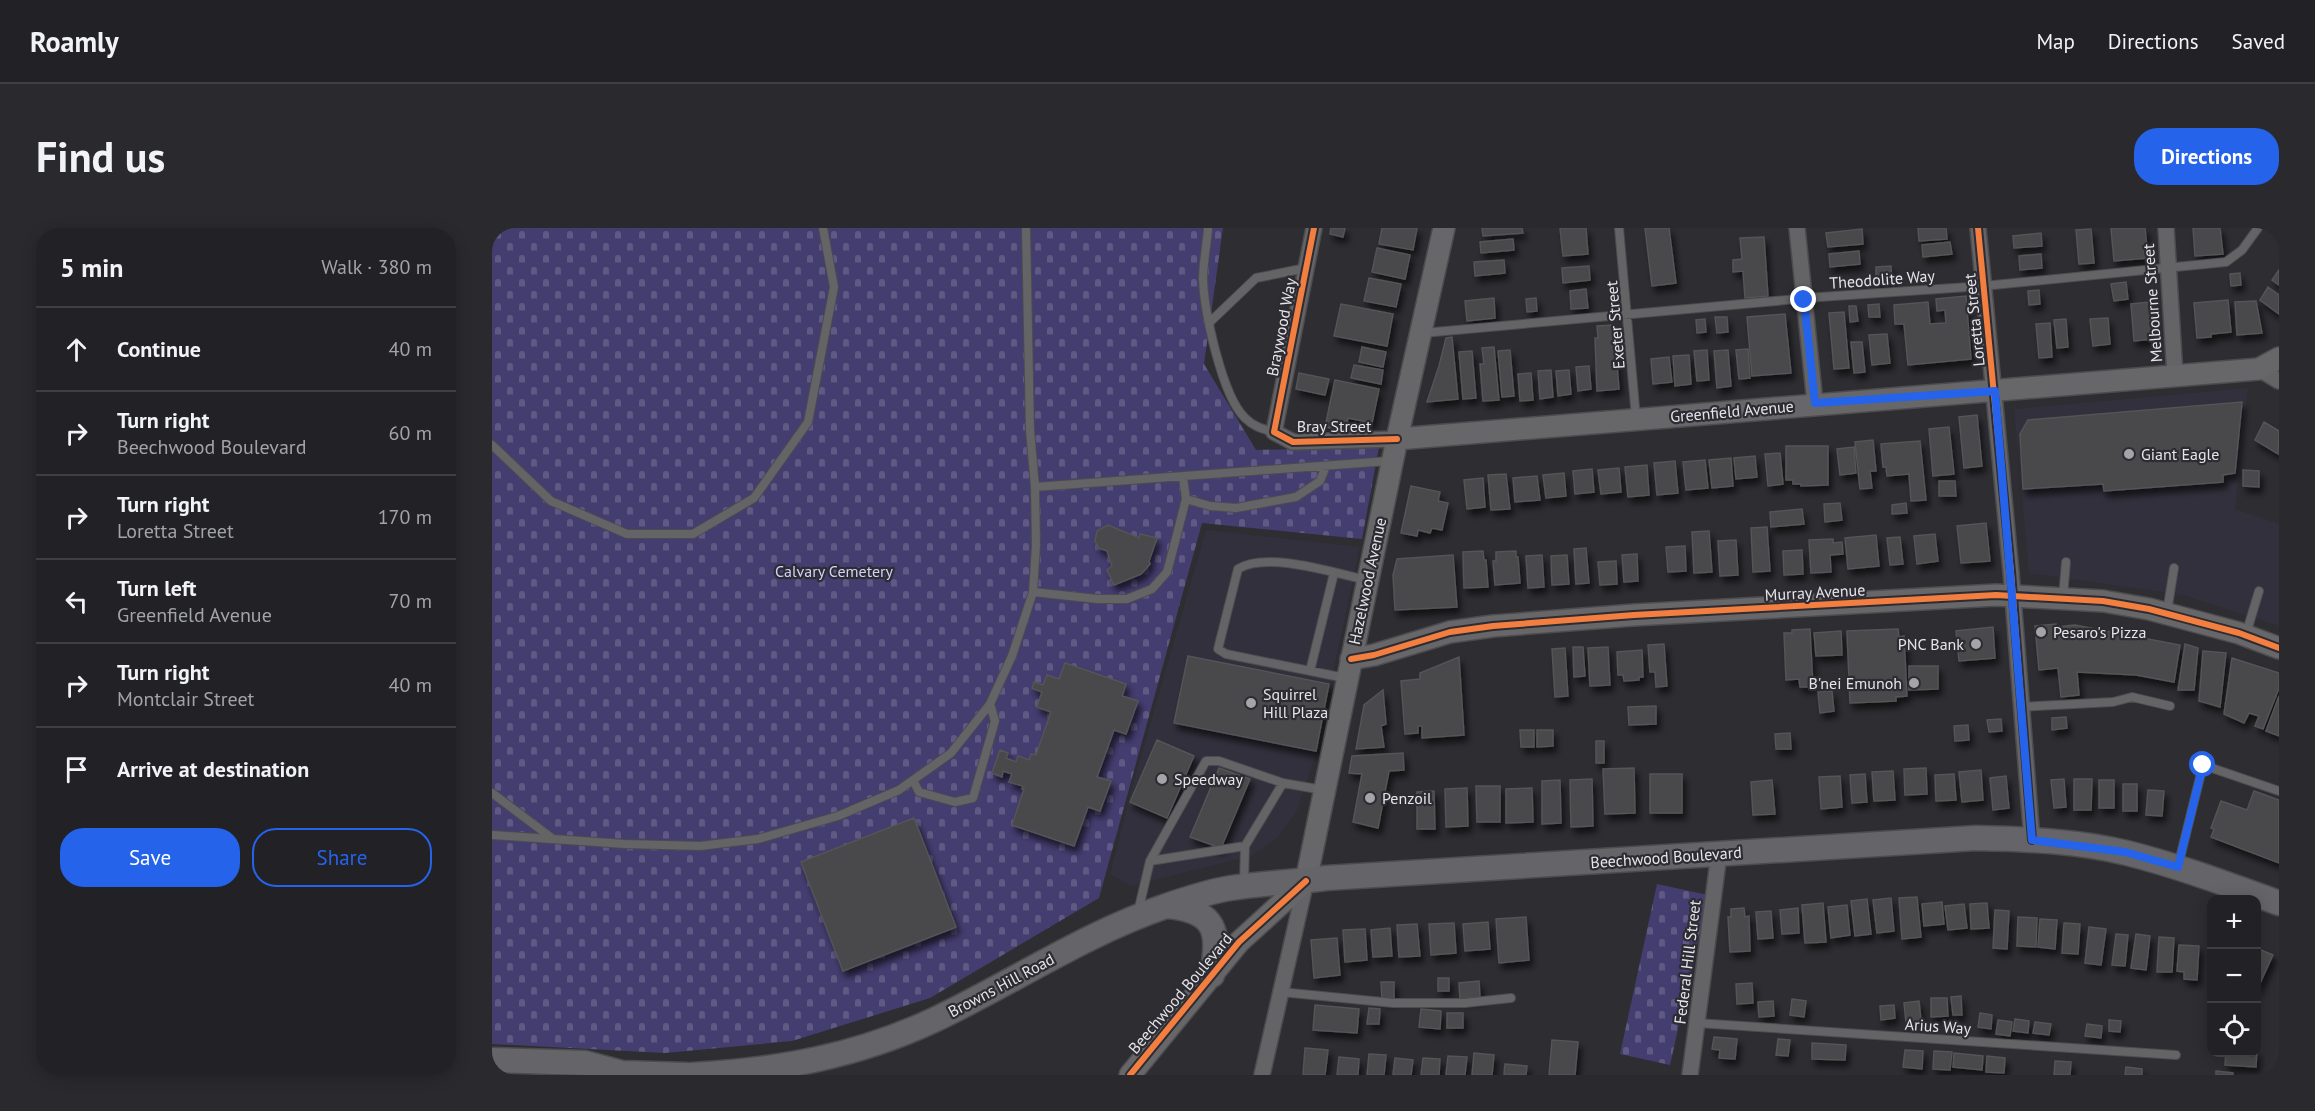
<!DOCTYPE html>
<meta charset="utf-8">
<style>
body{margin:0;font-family:"PT Sans",sans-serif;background:#2a2a2e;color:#f1f3f6}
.controls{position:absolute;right:18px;bottom:18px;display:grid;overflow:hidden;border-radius:12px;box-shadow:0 3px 15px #0003}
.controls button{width:54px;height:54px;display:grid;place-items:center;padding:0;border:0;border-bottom:2px solid #3f3f43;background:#222226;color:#f1f3f6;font:30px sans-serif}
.stop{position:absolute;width:18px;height:18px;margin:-14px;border:4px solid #2563eb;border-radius:50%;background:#fff}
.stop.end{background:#2563eb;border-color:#fff;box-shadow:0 2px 6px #0008}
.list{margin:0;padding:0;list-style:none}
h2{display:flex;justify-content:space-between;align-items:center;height:78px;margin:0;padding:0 24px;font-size:26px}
h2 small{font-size:20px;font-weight:400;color:#a2a4a7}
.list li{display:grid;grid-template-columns:39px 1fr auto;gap:18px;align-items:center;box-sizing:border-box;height:84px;padding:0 24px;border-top:2px solid #3f3f43}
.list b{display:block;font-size:22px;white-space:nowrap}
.list p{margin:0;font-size:20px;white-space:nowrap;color:#a2a4a7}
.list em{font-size:20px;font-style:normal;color:#a2a4a7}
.actions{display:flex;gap:12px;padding:18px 24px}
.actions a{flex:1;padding:14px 0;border:2px solid #2563eb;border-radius:24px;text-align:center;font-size:21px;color:#2563eb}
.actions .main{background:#2563eb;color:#fff}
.icon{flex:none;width:33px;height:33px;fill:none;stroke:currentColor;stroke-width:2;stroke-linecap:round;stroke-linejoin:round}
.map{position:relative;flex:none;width:1787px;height:847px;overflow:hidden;border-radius:24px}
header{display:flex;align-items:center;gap:36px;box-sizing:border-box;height:84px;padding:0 30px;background:#222226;border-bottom:2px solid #3f3f43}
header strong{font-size:28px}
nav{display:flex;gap:33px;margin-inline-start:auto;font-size:21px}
.intro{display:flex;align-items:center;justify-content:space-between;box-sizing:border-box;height:144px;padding:0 36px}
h1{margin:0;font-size:42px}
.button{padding:15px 27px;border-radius:24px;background:#2563eb;color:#fff;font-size:21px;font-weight:700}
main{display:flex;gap:36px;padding:0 36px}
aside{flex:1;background:#222226;border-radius:24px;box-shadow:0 3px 15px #0003}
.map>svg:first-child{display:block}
.built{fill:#31303c}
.cemetery{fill:url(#cemetery-stones)}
.building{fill:#48484b;stroke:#545457;stroke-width:1.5;filter:url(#shadow)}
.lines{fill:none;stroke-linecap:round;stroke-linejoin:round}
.lane-casing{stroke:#4c4b4e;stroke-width:10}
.street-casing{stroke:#4c4b4e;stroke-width:18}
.secondary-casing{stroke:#4c4b4e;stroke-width:24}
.primary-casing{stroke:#4c4b4e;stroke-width:27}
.lane{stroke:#646467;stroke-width:8}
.street{stroke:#646467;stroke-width:15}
.secondary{stroke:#676769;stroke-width:21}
.primary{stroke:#656468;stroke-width:24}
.cycleway-casing{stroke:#2d2c33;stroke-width:10}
.cycleway{stroke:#f27e40;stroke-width:6}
.route{stroke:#2563eb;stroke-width:8}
.poi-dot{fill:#a5a4a9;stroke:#2d2c33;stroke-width:2}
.labels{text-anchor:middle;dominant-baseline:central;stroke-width:4.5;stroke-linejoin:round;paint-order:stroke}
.street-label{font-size:16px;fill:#e5e4e9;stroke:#2d2c33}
.poi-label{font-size:16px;fill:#e5e4e9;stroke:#2d2c33;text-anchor:start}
.park-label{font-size:16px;fill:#d3d0fd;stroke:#2d2c33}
</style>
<header>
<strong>Roamly</strong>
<nav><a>Map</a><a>Directions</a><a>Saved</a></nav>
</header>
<div class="intro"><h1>Find us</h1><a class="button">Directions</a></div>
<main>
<aside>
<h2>5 min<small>Walk · 380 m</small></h2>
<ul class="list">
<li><svg class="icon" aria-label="ahead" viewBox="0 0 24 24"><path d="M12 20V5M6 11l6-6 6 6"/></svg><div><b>Continue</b></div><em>40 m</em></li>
<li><svg class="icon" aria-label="right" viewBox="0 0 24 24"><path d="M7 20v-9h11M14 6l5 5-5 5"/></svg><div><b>Turn right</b><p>Beechwood Boulevard</p></div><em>60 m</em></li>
<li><svg class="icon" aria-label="right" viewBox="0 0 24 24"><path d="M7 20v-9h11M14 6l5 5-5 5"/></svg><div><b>Turn right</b><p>Loretta Street</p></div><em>170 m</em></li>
<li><svg class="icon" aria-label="left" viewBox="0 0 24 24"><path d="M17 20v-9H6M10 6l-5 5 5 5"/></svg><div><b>Turn left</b><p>Greenfield Avenue</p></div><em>70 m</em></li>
<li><svg class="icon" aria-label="right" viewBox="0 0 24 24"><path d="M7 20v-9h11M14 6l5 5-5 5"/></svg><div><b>Turn right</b><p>Montclair Street</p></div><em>40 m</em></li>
<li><svg class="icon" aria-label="arrive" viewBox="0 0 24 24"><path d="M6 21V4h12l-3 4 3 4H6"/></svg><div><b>Arrive at destination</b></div></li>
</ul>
<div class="actions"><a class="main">Save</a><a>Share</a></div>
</aside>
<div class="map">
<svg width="1787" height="847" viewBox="0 0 1787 847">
<defs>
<pattern id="cemetery-stones" width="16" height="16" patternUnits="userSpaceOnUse" patternTransform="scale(1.5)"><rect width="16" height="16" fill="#443d6f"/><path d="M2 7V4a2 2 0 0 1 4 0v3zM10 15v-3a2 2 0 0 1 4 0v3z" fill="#5f5984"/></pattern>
<filter id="shadow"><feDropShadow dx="3.5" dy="6" stdDeviation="3" flood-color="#0009"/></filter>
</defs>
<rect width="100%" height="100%" fill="#2e2d32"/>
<path class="built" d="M1756,160l-13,121 44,15v102l-96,-31 -154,-22 -15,-164z
M714,302l154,17 -45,210 -19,56 -19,25 -26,18 -121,30 -20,-12 22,-86z"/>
<path class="cemetery" d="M0,0h731l-19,136 52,86 123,-3 -17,92 -160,-16 -103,375 -169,100 -138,43 -127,12 -173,-9z
M1165,656l51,11 -38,170 -50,-11z"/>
<path class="building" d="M839,0h14l-2,9 -13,-3z
M890,0h35l-4,22 -34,-6z
M990,0h40l1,5 -40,3z
M1068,0h26l2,26 -25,2z
M1153,0h24l7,55 -24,3z
M1426,0h28l1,11 -28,2z
M1619,0h34l3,30 -34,3z
M1701,0h27l3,26 -28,2z
M1370,1l1,15 -35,3 -2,-14z
M1599,1l3,34 -15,1 -3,-34z
M1549,5l1,13 -28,2 -1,-12z
M1272,9l4,59 -23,2 -2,-27 -10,1v-12l9,-1 -2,-21z
M1021,11l1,11 -33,3 -1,-11z
M1458,14l2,12 -29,3 -1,-12z
M885,20l33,7 -5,24 -33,-7z
M1367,23l1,13 -30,3 -1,-13z
M1549,26l1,14 -22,2 -1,-14z
M1012,32l1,13 -30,3 -1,-14z
M1097,38l1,14 -27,3 -1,-15z
M1399,38l1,16 -16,1v-16z
M1787,42v15l-7,-5z
M1748,45l1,12 -10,1 -1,-12z
M877,50l32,6 -5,23 -32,-6z
M1634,54l2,17 -14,2 -3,-17z
M1776,59l11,8v19l-19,-14z
M1094,61l2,19 -17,1 -1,-18z
M1547,62l1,14 -11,1 -1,-14z
M1474,68l5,63 -63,6 -4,-41h-9l-1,-19 34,-3 2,22 16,-1 -1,-13 -8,1 -1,-12z
M1002,70l1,20 -28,3 -2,-20z
M1044,70l1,13 -10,1 -1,-13z
M1736,72l3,32 -20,2v3l-14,1 -3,-35z
M1764,73l6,32 -25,2 -2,-33z
M1658,74l3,37 -19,2 -3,-37z
M849,76l52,10 -6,32 -53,-10z
M1387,76l1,13h-11l-1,-12z
M1357,78h7l2,15 -8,1z
M1352,84l5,56 -15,1 -5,-56z
M1293,86l6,59 -39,3 -5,-59z
M1223,89h12l1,15 -11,1z
M1616,90l2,26 -17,2 -3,-27z
M1213,91l1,13 -9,1 -1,-13z
M1574,91l2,28 -11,1 -3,-28z
M1558,95l2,34 -13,1 -3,-34z
M1122,97l5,64 -22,2 -2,-53h3l-1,-12z
M1395,106l3,29 -18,2 -3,-30z
M960,109l6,62 -31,3 12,-36 7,-28z
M1359,114h11l3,30 -11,1z
M870,119l24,5 -3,15 -24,-5z
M1002,119l5,53 -16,1 -3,-37h4l-2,-16z
M1256,121l2,29 -11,1 -3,-29z
M1018,122l4,46 -12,1 -4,-46z
M1215,122l2,30 -12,1 -3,-30z
M1236,122l3,36 -14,2 -3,-37z
M980,123l4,47 -13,1 -4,-47z
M1197,127l2,29 -16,2 -2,-30z
M1177,129l3,25 -19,2 -2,-25z
M862,137l29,5 -2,14 -30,-6z
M1097,138l2,23 -13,2 -2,-24z
M1059,142l2,27 -13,2 -2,-28z
M1077,142l2,24 -13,2 -2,-25z
M807,145l30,6 -4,16 -29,-6z
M1039,145l2,27 -13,1 -2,-27z
M843,152l44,9 -7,34 -24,-5 -1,5 -5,-1 -2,8 -15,-3z
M1750,174l-7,71 -12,2v7l-119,9 -1,-7 -80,5 -3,-55 8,-14z
M1485,187l5,51 -18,2 -5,-51z
M1772,194l15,9 -1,23 -23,-14z
M1457,199l5,47 -21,2 -4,-47z
M1381,212l3,31h-6l2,17 -12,1 -5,-47z
M1428,213l6,59 -15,1 -2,-27 -22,2 -1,-9h-3l-2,-23z
M1294,218h42v39l-27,1v-2h-8v-4h-7z
M1362,219l2,26 -16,2 -3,-26z
M1288,225l3,31 -15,2 -3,-32z
M1263,228l2,21 -21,2 -2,-21z
M1239,230l2,28 -21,2 -3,-28z
M1213,232l3,28 -22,2 -3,-28z
M1183,233l3,32 -21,2 -3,-32z
M1155,237l2,30 -21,2 -3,-30z
M1127,240l2,24 -20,2 -3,-24z
M1100,241l2,23 -19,2 -2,-23z
M1751,242l16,1v16l-16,-1z
M1072,245l2,23 -20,2 -3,-23z
M1014,246l4,35 -19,1 -3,-35z
M1045,248l3,24 -25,2 -2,-24z
M991,250l2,29 -18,2 -3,-29z
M1447,253h16l1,15h-17z
M919,258l29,6 -2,9 10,2 -6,27 -10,-2 -2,5 -12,-3 -1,6 -16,-3z
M1348,275l2,17 -17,2 -1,-18z
M1414,275l1,10 -15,1v-9z
M1310,281l2,15 -33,3 -1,-15z
M1494,295l4,38 -29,2 -4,-37z
M616,297l31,13 1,-4 17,4 -8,23 1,3 -9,10 -27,11 -7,-15 5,-4 -5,-15 -8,-3 -4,-7 2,-10z
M1275,299l3,44 -17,1 -2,-44z
M1217,303l3,41 -18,1 -2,-41z
M1443,306l3,27 -21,3 -3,-28z
M1384,307l3,31 -31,3 -3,-31z
M1408,309l3,27 -13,1 -3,-27z
M1341,311v4l9,-1 1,12 -13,1 1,17 -20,1 -2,-33z
M1244,312l2,35 -18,1 -2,-35z
M1193,318l1,25 -18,1 -2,-25z
M1094,320l3,35 -13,1 -2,-35z
M1310,322l1,24 -19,1 -1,-24z
M991,323l1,9h2l2,27 -24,1 -1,-36z
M1024,323v6h2l2,26 -25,2 -2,-24h3v-9z
M1145,326l1,27 -14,1 -2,-27z
M961,327l4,52 -62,3 -2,-35 4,-16z
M1050,327l2,32 -16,1 -2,-32z
M1075,327l2,29 -17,1 -1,-29z
M1124,333l1,23 -17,1 -2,-23z
M1564,396v3l19,-2 105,20 -6,37 -38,-7 -59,-3 2,23 -18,2 -3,-29 -19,2 -4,-44z
M1501,399l2,31 -36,3 -3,-30z
M1318,401l3,58h-13l-1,-8 -13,1 -2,-47h8v-3z
M1406,401l1,8 5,-1 3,60 -11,1v4l-46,2 -3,-72z
M1349,403l1,24 -26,1 -2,-23z
M1172,416l3,42 -11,1 -1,-15h-5l-2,-27z
M1693,416l13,4 -4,42h-16z
M1081,419h10l2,29 -11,1z
M1116,419l2,38 -20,1 -2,-38z
M1073,420l3,48 -13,1 -3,-48z
M1150,422l1,27h-4v3l-15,1 -1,-6h-5l-1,-23z
M1711,423l23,2 -6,54 -21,-6z
M696,428l141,28 -13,67 -142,-28z
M967,429l5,78 -42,3v-12h-4v7l-13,1 -4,-53 19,-2v-6z
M1740,430l47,15v15l-16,41 -8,-3 4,-10 -10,-3 -5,10 -20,-9z
M573,435l61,21 -4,12 16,5 -12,33 -12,-4 -17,47 14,4 -11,30 -12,-4 -14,39 -62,-21 12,-36h-2l1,-3 -14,-4 3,-8 -9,-3 -1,6 -10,-4 8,-23 8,3 -2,5 10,4 2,-6 11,4 2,-6 5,1 15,-43 -14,-5 5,-15 -10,-4 2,-6 9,3 4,-10 12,4z
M1417,438h29v23l-29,1z
M891,462l3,34 -5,2 3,21 -28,2 8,-44z
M1340,463l2,20 -14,2 -2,-21z
M1787,468v40l-13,-5z
M1164,478v18l-27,1 -1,-18z
M1574,489l1,11 -15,2v-12z
M1509,491l1,12 -13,1 -2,-12z
M1476,497l1,15 -14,1 -1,-15z
M1028,502h14v17h-13z
M1045,502h16v16l-16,1z
M1298,505l1,16h-15l-1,-15z
M665,512l37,16 -27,62 -37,-16z
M1104,513h8v22h-8z
M911,525l1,17 -15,1 -11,57 -25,-6 9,-48 -13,-1 3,-17z
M727,540l31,11 -29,69 -31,-11z
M1142,540l1,45 -30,1 -2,-45z
M1434,540l1,26 -22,1 -1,-26z
M1489,542l2,30 -21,2 -3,-30z
M1401,543l2,29 -21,1 -2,-29z
M1158,546h32v39h-32z
M1373,546l2,28 -15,1 -2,-28z
M1462,546l2,26 -20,1 -1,-26z
M1348,548l2,31 -21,2 -2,-32z
M1514,548l3,32 -16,2 -3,-32z
M1100,551l1,47 -22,1 -1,-47z
M1572,551l2,28 -12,1 -3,-28z
M1582,551h18l-1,31h-17z
M1068,552l1,43 -19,1v-43z
M1280,552l3,34 -22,1 -2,-33z
M1607,552h15v28h-15z
M1631,556h14v27h-14z
M984,558h24v36h-23z
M975,560l1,38 -22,1 -1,-38z
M1040,560l1,34 -27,1v-34z
M1656,562l16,1 -2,25 -16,-1z
M942,563l1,38h-18v-37z
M1762,563l25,9v63l-68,-26 3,-8 -3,-1 10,-27 26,9z
M422,590l42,109 -113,44 -42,-109z
M1425,669l4,40 -19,2 -3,-41z
M1399,670l3,33 -17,2 -4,-33z
M1375,671l4,35 -16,2 -4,-35z
M1450,674l2,22 -20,2 -2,-22z
M1331,675l3,39 -21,1 -3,-38z
M1495,675l2,25 -18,1 -1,-25z
M1472,676l3,24 -19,2 -3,-24z
M1355,677l3,30 -19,3 -3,-31z
M1252,680l1,9 4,-1 1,35 -20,1 -2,-35h3v-8z
M1306,680l1,25 -17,1 -2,-24z
M1503,682l14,1 -2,38 -14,-1z
M1279,683l2,27 -15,1 -2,-27z
M1034,689l3,43 -30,3 -3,-44z
M1526,689l19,1 -1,29 -19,-1z
M1548,691l17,1 -2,29 -17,-2z
M996,694l2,27 -25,2 -2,-27z
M962,695l2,30 -25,2 -2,-31z
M1572,695l16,1 -2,30 -16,-1z
M925,696l3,32 -21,1 -2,-32z
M1597,699l17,2 -5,36 -16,-2z
M898,700l2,28 -19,1 -2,-27z
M873,701l2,31 -22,2 -2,-32z
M1624,706l12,1 -3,31 -13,-1z
M1644,706l14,2 -4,34 -15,-2z
M1667,709l15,1 -2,34h-15z
M845,710l3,37 -26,3 -3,-38z
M1687,717l20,1 -2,34 -13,-1v-7l-7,-1z
M1764,720l17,7 -17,37z
M946,750h11v13h-11z
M987,753l1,16 -20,2 -1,-16z
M889,754h13v17l-12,1z
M1260,755l1,20 -16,1 -1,-20z
M1469,768l1,19h-9l-2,-18z
M1439,770h16l1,18 -17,1z
M1300,771l14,2 -2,16 -14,-2z
M1281,773l1,15 -15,1 -1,-15z
M1427,773l2,19 -15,2 -2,-19z
M823,777l44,4 -2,24 -44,-3z
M1402,777l1,13 -14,2 -1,-14z
M877,780l11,1 -1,15h-12z
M929,781l20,2 -1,18 -21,-2z
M955,785h16v15h-16z
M1488,785l12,2 -1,14 -13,-2z
M1523,791l14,2 -1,12 -15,-2z
M1506,792l14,2 -2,14 -14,-2z
M1617,792l12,1 -1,11 -11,-1z
M1543,794l16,2 -2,11 -16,-2z
M1595,796l15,2 -1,12 -16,-2z
M1222,809l23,2 -2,20 -16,-1 1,-8 -8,-1z
M1286,811l12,1 -2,16 -12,-1z
M1060,812l26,2 -3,33h-26z
M1320,815l34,2 -1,15 -33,-1z
M813,820l23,2 -3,25h-22z
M1765,821l-1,18 -31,-2 1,-13h30z
M1413,822l18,1 -1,18 -19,-2z
M1442,823l18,1 -2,18 -17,-1z
M982,825l20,2 -2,20h-20z
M1462,825l29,3 -1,14 -29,-3z
M877,826l17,1 -2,20h-17z
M956,828l19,1 -2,18h-19z
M1495,828l18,2 -1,15 -18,-1z
M847,829l20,2 -1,16h-21z
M903,830l18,2 -2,15h-18z
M931,830l17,1 -1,16h-18z
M1563,833l16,1 -1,13h-16z
M1013,836l22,2 -1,9h-22z
M1634,839l16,2v6h-17z
M1724,843l17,2v2h-17z"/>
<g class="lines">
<g class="lane-casing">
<path id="lane" d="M716,0c-1,17 -5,34 -5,51 1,32 19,117 42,139 9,9 18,11 29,14
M1127,0l17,190
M718,94l46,-44 50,-10
M931,105l397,-36 163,-11 243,-24 16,-12 16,-22
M0,217l59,56 76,33h66l61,-36 54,-76 26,-135 -11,-59
M543,259l354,-26
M694,271l24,7 26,2 60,-11 24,-16 6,-15
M541,364l64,7h30l25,-10 15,-17 7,-26 12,-47 -3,-22
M1571,369l3,-35
M1675,384l7,-44
M1754,406l13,-43
M818,443l24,-98
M853,450l-119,-24 -8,-5 20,-80c29,-18 96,4 128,11
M1528,479l93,-5 19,-5 38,9
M421,552l6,12 36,10 18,-4 22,-77 -5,-17
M0,565l61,46 72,5 75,2 58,-7 80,-23 61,-26 52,-37 39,-49 22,-48 21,-64 3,-47 -1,-58 -5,-57 -4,-202
M0,607l59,4
M658,633l95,-15
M1686,638l25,-101 76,26
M752,654l1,-36 38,-63
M646,684l12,-51 56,-100h13l64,22 40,7
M789,764l112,11h72l46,-5
M1205,795l479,32"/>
</g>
<g class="street-casing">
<path id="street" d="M822,0l-40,204 19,10 104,-3
M1305,0l18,175
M1486,0l33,344 21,268
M1674,0l9,148
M1767,141l20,12
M770,847l44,-194
M1198,847l29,-221"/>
</g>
<g class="secondary-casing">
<path id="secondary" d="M905,211l862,-70 20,-11
M859,431l23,-4 76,-23 43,-6 141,-11 362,-20 107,6 46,8 90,24 40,15
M638,847l109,-133 67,-61 91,-442 47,-211"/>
</g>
<g class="primary-casing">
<path id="primary" d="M676,678c49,5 52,26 44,69
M0,832l93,3 37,10 65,2
M200,847c86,-5 163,-18 242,-55 78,-37 150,-86 232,-114 21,-7 44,-15 65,-18 32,-5 64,-6 95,-10l650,-40c50,1 102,3 151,15 52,13 102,32 152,50"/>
</g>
<use href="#lane" class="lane"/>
<use href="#street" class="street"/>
<use href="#secondary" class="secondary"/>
<use href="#primary" class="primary"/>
<g class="cycleway-casing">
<path id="cycleway" d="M822,0l-40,204 19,10 104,-3
M1486,0l33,344 21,268
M859,431l23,-4 76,-23 43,-6 141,-11 362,-20 107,6 46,8 90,24 40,15
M638,847l109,-133 67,-61"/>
</g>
<use href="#cycleway" class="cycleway"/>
</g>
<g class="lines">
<path class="route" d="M1312,72l11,103 180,-12 37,449 93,12 53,15 25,-102"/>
</g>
<g class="poi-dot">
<circle cx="1637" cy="226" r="6"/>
<circle cx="1549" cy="404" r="6"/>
<circle cx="1484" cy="416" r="6"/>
<circle cx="1422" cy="455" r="6"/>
<circle cx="759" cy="475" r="6"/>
<circle cx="670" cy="551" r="6"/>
<circle cx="878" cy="570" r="6"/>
</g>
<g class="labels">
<g class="street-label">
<text transform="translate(1390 51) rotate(-4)">Theodolite Way</text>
<text transform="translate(1660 75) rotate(-94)">Melbourne Street</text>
<text transform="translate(1482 92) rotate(-96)">Loretta Street</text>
<text transform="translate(1123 97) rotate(-95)">Exeter Street</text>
<text transform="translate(789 99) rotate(-79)">Braywood Way</text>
<text transform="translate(1240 183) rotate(-5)">Greenfield Avenue</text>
<text x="842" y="198">Bray Street</text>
<text transform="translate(875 353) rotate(-78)">Hazelwood Avenue</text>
<text transform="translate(1323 364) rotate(-3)">Murray Avenue</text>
<text transform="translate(1174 629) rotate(-4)">Beechwood Boulevard</text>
<text transform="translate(1195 734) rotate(-83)">Federal Hill Street</text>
<text transform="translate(509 757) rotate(-28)">Browns Hill Road</text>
<text transform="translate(688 765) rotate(-50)">Beechwood Boulevard</text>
<text transform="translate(1446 798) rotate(4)">Arius Way</text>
</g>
<g class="poi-label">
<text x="1649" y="226">Giant Eagle</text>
<text x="1561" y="404">Pesaro's Pizza</text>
<text x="1472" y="416" text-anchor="end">PNC Bank</text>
<text x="1410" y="455" text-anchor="end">B'nei Emunoh</text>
<text x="771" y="466">Squirrel<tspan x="771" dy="18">Hill Plaza</tspan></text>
<text x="682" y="551">Speedway</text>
<text x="890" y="570">Penzoil</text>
</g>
<g class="park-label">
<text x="342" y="343">Calvary Cemetery</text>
</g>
</g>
</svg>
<div class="controls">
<button>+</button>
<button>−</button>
<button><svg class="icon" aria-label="locate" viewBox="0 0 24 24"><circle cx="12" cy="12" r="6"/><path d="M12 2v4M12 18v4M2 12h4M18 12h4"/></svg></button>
</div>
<div class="stop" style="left:1711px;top:537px"></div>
<div class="stop end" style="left:1312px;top:72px"></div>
</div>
</main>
